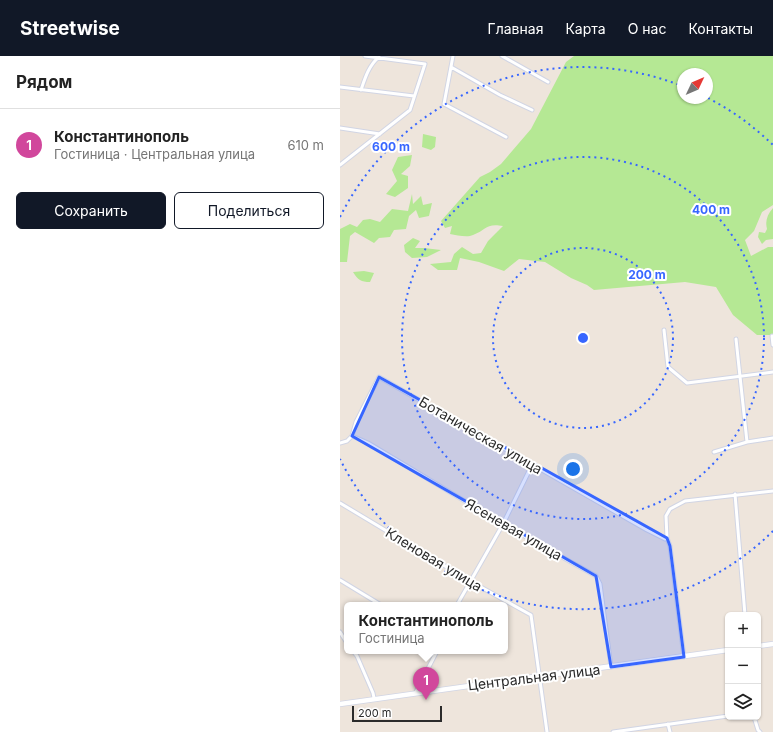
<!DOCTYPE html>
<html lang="ru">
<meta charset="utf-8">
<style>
body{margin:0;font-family:Inter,sans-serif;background:#f2f2f2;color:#222}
.controls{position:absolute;right:12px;bottom:12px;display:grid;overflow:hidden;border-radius:6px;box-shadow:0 1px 3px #0004}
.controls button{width:36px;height:36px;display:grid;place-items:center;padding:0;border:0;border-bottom:1px solid #e0e0e0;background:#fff;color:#222;font:20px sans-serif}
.compass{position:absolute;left:337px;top:12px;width:36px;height:36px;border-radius:50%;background:#fff;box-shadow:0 1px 3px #0004;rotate:46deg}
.scale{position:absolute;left:12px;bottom:10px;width:90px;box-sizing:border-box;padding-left:4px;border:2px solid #2b2b2b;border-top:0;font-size:11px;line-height:14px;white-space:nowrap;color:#2b2b2b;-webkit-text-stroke:3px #fff;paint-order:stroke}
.you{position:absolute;left:233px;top:413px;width:14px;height:14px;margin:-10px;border:3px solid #fff;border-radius:50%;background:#1a73e8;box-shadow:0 0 0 6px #1a73e833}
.badge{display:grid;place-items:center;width:26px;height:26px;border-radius:50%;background:#111827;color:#fff;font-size:13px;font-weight:700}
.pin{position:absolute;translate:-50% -33px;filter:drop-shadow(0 1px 2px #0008)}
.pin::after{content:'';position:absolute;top:21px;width:14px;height:12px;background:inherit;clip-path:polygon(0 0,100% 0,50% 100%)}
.popup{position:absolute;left:4px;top:546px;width:164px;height:52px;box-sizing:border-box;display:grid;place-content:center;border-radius:6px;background:#fff;filter:drop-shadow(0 1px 3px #0005);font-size:13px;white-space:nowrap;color:#767676}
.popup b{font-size:15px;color:#222}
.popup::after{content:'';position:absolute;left:50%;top:100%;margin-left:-8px;border:8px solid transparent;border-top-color:#fff}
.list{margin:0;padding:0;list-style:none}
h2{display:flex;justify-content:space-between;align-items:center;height:52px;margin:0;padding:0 16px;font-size:17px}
h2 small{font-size:13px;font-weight:400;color:#767676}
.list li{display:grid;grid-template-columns:26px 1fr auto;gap:12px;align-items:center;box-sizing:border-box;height:72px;padding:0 16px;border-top:1px solid #e0e0e0}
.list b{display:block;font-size:15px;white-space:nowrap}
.list p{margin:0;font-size:13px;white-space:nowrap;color:#767676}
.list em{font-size:13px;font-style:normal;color:#767676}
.actions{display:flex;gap:8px;padding:12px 16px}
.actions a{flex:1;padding:9px 0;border:1px solid #111827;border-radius:6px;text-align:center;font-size:14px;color:#111827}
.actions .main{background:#111827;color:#fff}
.icon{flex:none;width:22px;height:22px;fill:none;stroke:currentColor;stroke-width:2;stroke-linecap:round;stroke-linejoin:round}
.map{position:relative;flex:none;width:433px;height:676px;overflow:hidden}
header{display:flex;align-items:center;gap:24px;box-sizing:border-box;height:56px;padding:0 20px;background:#111827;color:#fff}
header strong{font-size:19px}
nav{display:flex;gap:22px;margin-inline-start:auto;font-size:14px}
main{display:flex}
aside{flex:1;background:#fff}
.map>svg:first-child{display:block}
.green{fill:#b5e894;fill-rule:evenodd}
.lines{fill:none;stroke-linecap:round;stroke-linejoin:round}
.street-casing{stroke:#d1d5e4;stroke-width:5}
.secondary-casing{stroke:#d1d5e4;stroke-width:6}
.street{stroke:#fff;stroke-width:3}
.secondary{stroke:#fff;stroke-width:4.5}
.marked{fill:#3766ff;fill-opacity:0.2;stroke:#3766ff;stroke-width:3;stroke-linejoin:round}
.ring{fill:none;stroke:#3766ff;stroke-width:2;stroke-dasharray:2 4}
.labels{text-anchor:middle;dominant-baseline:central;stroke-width:4;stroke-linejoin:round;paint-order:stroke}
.street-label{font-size:14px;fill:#2b2b2b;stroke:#fff}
.centre{fill:#3766ff;stroke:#fff;stroke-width:2}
.ring-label{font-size:12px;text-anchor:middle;font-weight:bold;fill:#3766ff;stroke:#fff;stroke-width:4;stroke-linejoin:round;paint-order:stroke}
</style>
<header>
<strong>Streetwise</strong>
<nav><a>Главная</a><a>Карта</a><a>О нас</a><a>Контакты</a></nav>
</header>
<main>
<aside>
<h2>Рядом<small></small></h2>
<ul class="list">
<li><span class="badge" style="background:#d1479c">1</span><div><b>Константинополь</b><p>Гостиница · Центральная улица</p></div><em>610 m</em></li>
</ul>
<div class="actions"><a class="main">Сохранить</a><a>Поделиться</a></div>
</aside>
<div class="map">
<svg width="433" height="676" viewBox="0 0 433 676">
<rect width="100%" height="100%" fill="#eee5dc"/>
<path class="green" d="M234,0h199v149l-11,7 -8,19 -9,9 6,16 17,-9h5v88h-16l-24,-20 -17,-28 -31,-5 -91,8 -7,-5 -16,-7 -26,-16 -26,-3 -15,12 -25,-9 -19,-4 -3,12h-19l-8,-6 21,-2 3,-8 8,-7 11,7 8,-1 7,-12 15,-15c-18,-3 -16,4 -30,9 -6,3 -16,0 -23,-1l2,-8 -7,2 -4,-7 39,-44 10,-5 11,-8 30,-35 35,-67zM343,18h24v24h-24z
M83,78l13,3 -1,10 -4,3 -9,-3z
M72,99l-2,11 -9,8 7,2v12l-13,9 -9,-3 11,-13 -5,-11 6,-13z
M72,138l1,10 8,-8 2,9 9,-2 -3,13 -10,2 -3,-8 -7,6 -3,13 -12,1 -4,7 -11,1 -5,5 -19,-11 -5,4 -3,26h-7v-33l10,-5 7,3 6,-7 7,-1 10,3 12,-13 16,2z
M433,152v31l-7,1 -4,4 -4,-7 1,-5 6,1 2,-4c-2,-8 0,-14 6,-21z
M73,182l7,3 -5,7h9l17,2 -14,7 -15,1 -7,-6 -1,-7z
M24,215l10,2 -4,9c-9,0 -12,-2 -17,-10z"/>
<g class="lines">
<g class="street-casing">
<path id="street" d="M113,0l-9,48 62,33
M162,0l46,26
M111,11l49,28 32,15
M0,31l74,9
M21,34c4,-12 8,-25 18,-33
M0,72l40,6
M0,109l70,-55 15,-46 -60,-8
M324,274l4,37 19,16 86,-11
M432,280l1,9
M396,283l11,103
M12,380l16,7 135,81 93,52 4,8 11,83
M0,387l7,-2 5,-5 4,-14 23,-45 268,153 18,9 2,-1 3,8 14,111
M374,396l33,-10 26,-4
M395,438l10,121
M0,447l130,78 61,34 16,117
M327,482l-1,-22 4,-7 15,-8 88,-10
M0,524l41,25
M117,549l46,-81 29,-59
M0,576l7,11
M13,595l4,5 16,37 1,5
M76,636l21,-41
M414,661l4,13 2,2
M328,668l2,8
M273,676l115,-16"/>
</g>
<g class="secondary-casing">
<path id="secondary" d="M418,590l15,-2
M0,648l388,-54"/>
</g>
<use href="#street" class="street"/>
<use href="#secondary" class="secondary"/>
</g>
<path class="marked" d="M39,321l288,161 3,8 14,111 -73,10 -15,-91 -244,-140z"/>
<g class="ring">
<circle cx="243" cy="282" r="90"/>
<circle cx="243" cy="282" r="181"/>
<path d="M433 475A271 271 0 0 1 0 403M0 161A271 271 0 0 1 342 30M368 42A271 271 0 0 1 433 89"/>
</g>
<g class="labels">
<g class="street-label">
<text transform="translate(141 379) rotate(30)">Ботаническая улица</text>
<text transform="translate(174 473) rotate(30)">Ясеневая улица</text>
<text transform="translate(94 503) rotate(31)">Кленовая улица</text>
<text transform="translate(194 621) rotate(-7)">Центральная улица</text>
</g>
</g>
<circle cx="243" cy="282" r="6" class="centre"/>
<g class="ring-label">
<text x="51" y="95">600 m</text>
<text x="371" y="158">400 m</text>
<text x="307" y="223">200 m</text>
</g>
</svg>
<div class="controls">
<button>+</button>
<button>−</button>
<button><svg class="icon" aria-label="layers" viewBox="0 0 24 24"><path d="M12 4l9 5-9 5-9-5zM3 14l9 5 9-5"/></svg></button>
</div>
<svg class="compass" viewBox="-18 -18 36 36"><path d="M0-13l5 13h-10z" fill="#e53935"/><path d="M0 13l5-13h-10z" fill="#767676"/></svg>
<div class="scale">200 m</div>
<div class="you"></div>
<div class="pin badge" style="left:86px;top:644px;background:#d1479c">1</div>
<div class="popup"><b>Константинополь</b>Гостиница</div>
</div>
</main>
